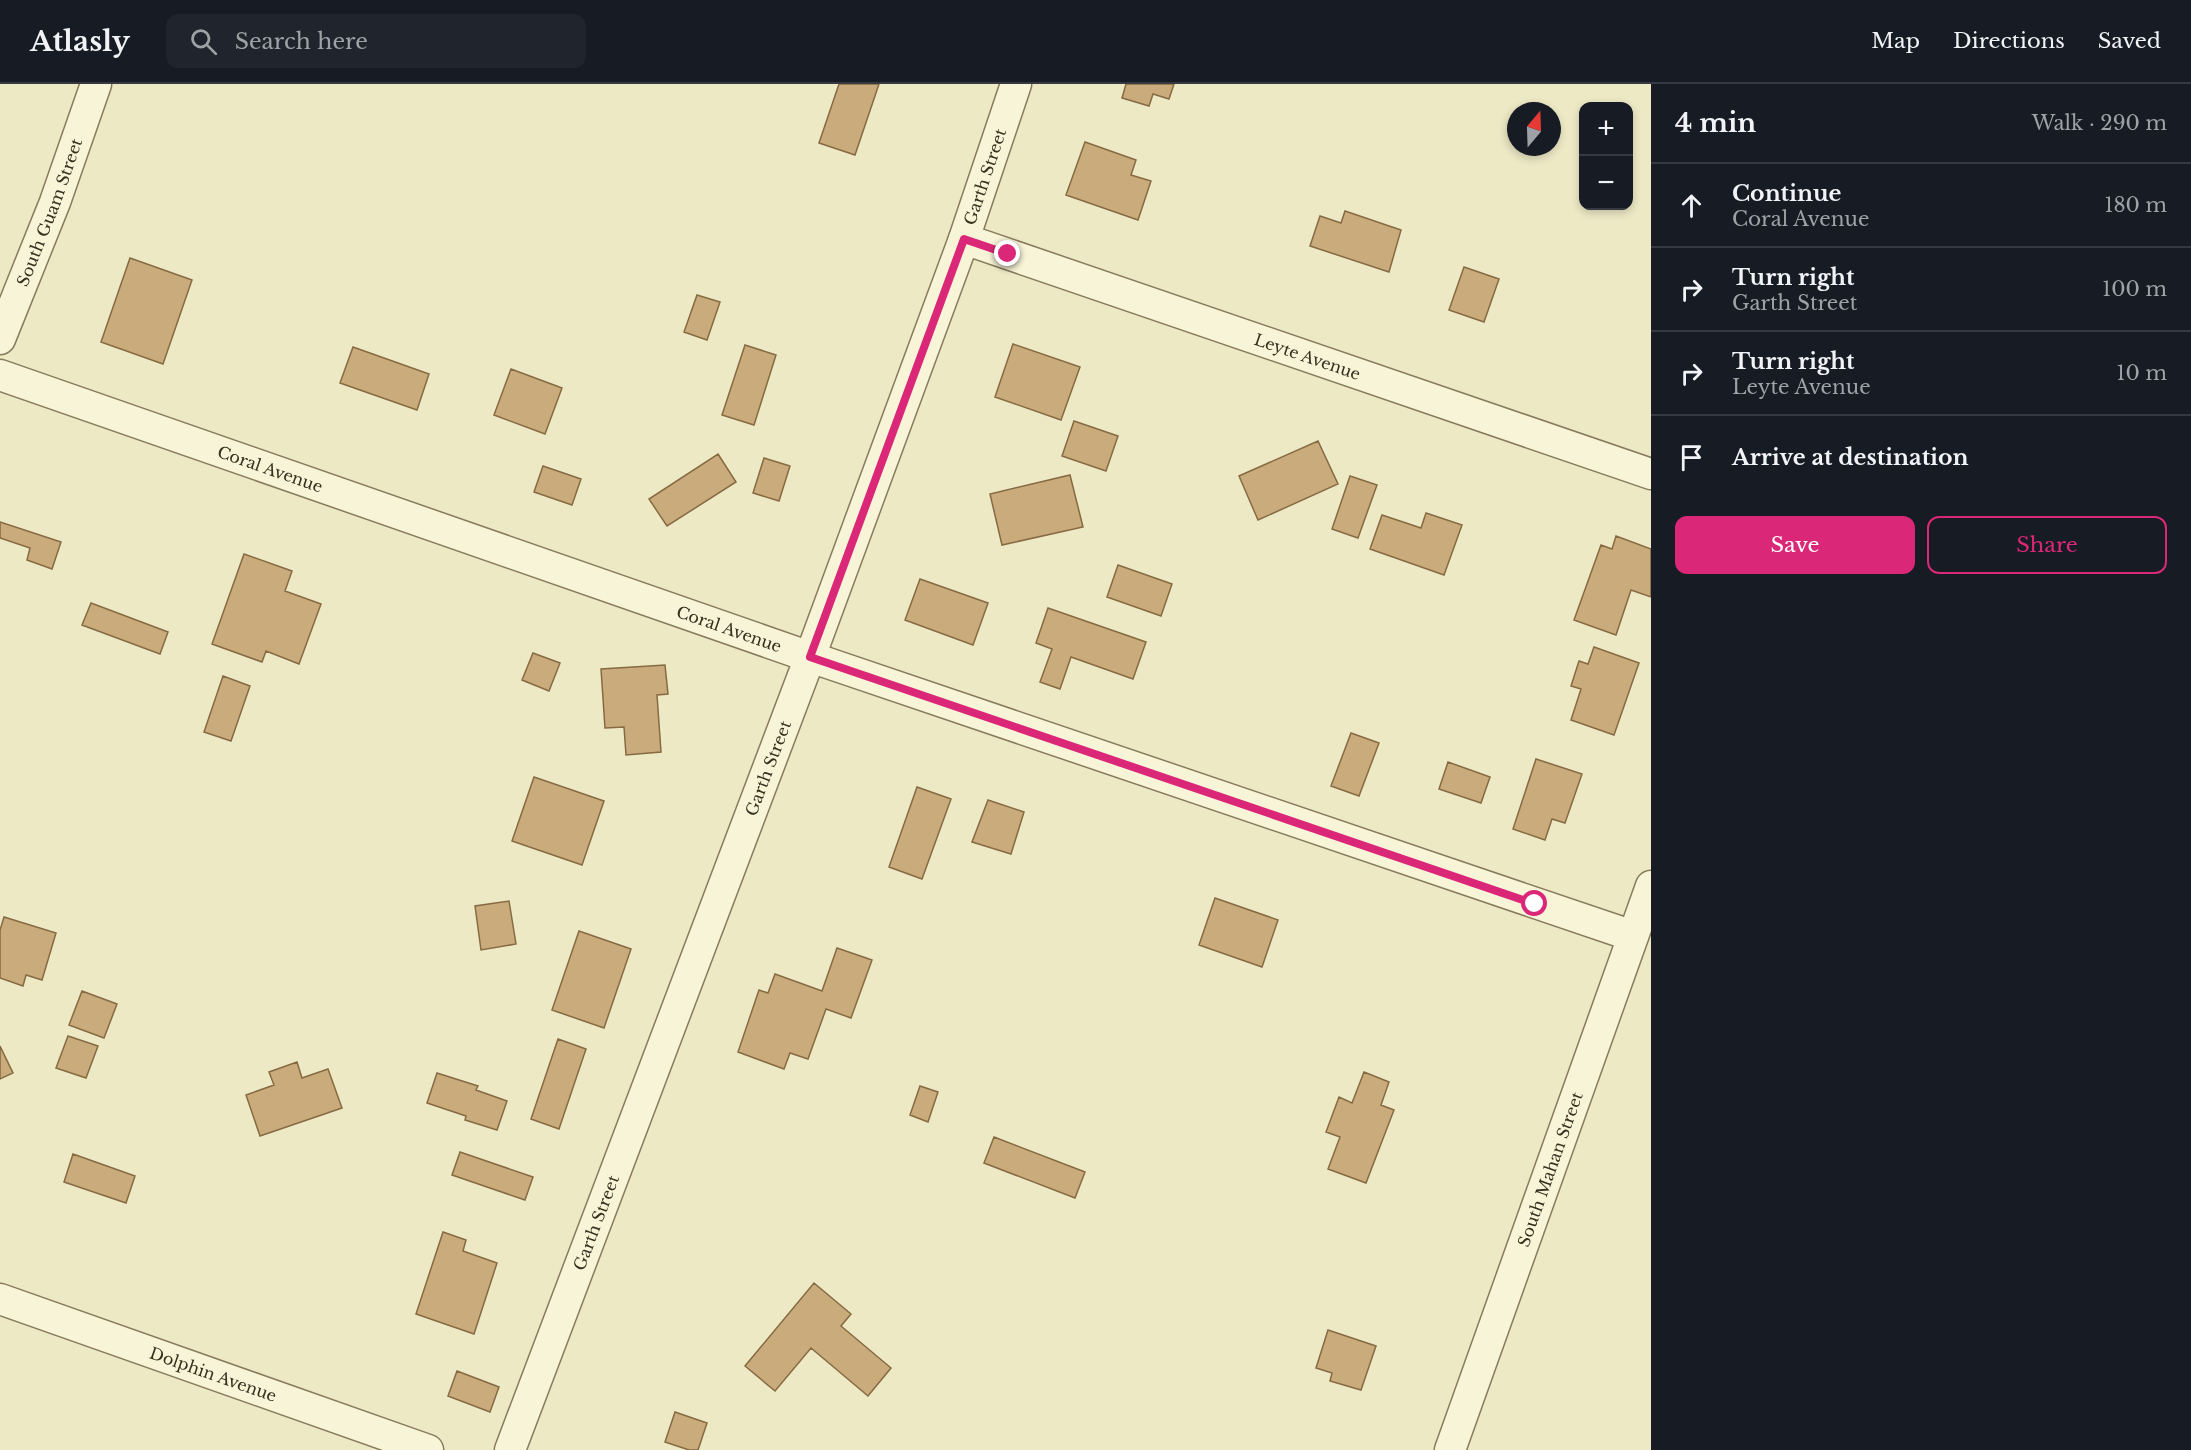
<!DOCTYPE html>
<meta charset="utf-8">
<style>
body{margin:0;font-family:"Libre Baskerville",serif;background:#20242c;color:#f1f3f6}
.controls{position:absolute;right:18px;top:18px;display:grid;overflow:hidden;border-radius:12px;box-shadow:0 3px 9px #0003}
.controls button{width:54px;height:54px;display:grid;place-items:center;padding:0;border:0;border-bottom:2px solid #363941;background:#171b24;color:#f1f3f6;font:30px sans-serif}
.compass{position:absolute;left:1507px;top:18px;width:54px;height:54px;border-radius:50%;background:#171b24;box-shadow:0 3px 9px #0003;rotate:19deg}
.stop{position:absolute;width:18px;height:18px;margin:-14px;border:4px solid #db2777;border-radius:50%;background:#fff}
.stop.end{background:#db2777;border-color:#fff;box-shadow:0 2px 6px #0008}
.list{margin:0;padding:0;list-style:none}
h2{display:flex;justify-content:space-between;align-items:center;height:78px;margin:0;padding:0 24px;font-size:26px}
h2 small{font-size:20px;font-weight:400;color:#9ea1a6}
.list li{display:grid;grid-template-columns:39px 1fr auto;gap:18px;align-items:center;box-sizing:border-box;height:84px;padding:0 24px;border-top:2px solid #363941}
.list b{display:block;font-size:22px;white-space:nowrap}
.list p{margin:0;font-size:20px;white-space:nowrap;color:#9ea1a6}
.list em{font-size:20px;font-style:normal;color:#9ea1a6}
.actions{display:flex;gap:12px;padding:18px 24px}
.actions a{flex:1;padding:14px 0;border:2px solid #db2777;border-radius:12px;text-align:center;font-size:21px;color:#db2777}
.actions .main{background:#db2777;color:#fff}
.icon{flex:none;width:33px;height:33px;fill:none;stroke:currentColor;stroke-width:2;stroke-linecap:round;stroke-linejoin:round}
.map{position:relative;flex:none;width:1651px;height:1366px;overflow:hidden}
header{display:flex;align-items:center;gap:36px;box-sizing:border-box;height:84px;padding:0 30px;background:#171b24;border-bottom:2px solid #363941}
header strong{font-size:28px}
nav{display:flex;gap:33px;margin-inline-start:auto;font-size:21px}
.search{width:420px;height:54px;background:#20242c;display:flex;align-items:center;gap:15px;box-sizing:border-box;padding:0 21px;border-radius:12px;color:#9ea1a6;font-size:22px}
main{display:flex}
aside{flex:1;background:#171b24}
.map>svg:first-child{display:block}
.building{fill:#caab7c;stroke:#866a42;stroke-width:1.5}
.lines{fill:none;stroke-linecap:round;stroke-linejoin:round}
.minor-casing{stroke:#887b5c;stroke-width:33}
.minor{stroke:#f8f4d8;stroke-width:30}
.route{stroke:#db2777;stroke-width:8}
.labels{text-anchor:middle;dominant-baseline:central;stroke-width:6;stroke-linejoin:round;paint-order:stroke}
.street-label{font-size:16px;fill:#38301f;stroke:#f5f1d5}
</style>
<header>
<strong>Atlasly</strong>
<div class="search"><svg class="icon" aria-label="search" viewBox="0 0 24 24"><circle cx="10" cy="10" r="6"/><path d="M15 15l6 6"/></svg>Search here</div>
<nav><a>Map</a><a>Directions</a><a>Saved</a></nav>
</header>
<main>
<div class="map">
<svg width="1651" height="1366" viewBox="0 0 1651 1366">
<rect width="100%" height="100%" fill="#ede9c5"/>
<path class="building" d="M839,0h40l-24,71 -36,-12z
M1126,0h48l-5,15 -16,-5 -4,12 -27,-8z
M1085,58l51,18 -5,15 20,6 -13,39 -72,-25z
M1345,127l56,19 -12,42 -79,-26 10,-30 21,7z
M130,174l62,22 -29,84 -62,-22z
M1464,183l35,12 -15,43 -35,-12z
M697,211l23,7 -13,38 -23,-8z
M1013,260l67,23 -19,53 -66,-23z
M745,261l31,10 -22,70 -32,-10z
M353,263l76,27 -12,36 -77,-27z
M511,285l51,19 -17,46 -51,-19z
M1074,337l44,15 -12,35 -44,-15z
M1318,357l20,43 -80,36 -19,-44z
M718,370l18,28 -69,44 -18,-27z
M764,374l26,8 -11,35 -26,-8z
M543,382l38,13 -9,26 -38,-13z
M1070,391l13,52 -81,18 -12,-51z
M1350,392l27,9 -19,53 -26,-9z
M1426,429l36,12 -18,50 -74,-26 12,-34 39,13z
M0,438l61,20 -9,27 -25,-9 3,-12 -30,-10z
M1616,452l35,13v48l-20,-7 -15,45 -42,-15 27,-75 11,4z
M244,470l48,17 -7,20 36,13 -22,60 -33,-13 -4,11 -50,-18z
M1118,481l54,19 -11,32 -54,-19z
M920,495l68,24 -15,42 -68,-25z
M91,519l77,29 -8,22 -78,-29z
M1048,524l98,34 -13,37 -62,-22 -11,32 -20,-7 12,-33 -16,-6z
M1594,563l45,16 -25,72 -43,-15 10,-31 -10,-3 8,-25 9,3z
M533,569l27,10 -11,28 -27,-11z
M665,581l3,29 -11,1 4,57 -35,3 -2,-28 -19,1 -4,-59z
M223,592l27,10 -19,55 -27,-9z
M1351,649l28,10 -20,53 -28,-10z
M1536,675l46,15 -17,49 -13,-4 -7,21 -32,-11z
M1448,678l42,15 -9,26 -42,-14z
M534,693l70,24 -22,64 -70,-24z
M917,703l34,12 -29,80 -33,-12z
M988,716l36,12 -13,42 -39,-12z
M1215,814l63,22 -16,47 -63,-22z
M509,817l7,43 -35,6 -6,-44z
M4,833l52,16 -14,47 -16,-5 -3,11 -23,-8v-48z
M579,847l52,18 -27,79 -52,-18z
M837,864l35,12 -21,58 -25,-9 -18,50 -18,-6 -6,16 -46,-17 21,-62 9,3 7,-19 47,17z
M82,907l35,13 -13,34 -35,-13z
M68,952l30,10 -12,32 -30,-10z
M558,955l28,10 -27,80 -28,-10z
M0,962l13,27 -13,6z
M297,978l5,16 26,-9 14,39 -82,28 -14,-41 28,-10 -5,-13z
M1364,988l25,10 -8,23 13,5 -28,73 -38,-14 12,-32 -14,-5 13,-35 13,6z
M437,989l41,13 -2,4 31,11 -10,29 -32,-10 1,-4 -39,-13z
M920,1002l18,6 -10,30 -18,-7z
M994,1053l91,35 -10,26 -91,-35z
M460,1068l73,25 -8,23 -73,-25z
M73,1070l62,22 -9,27 -62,-21z
M443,1148l23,8 -3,11 34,12 -23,71 -58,-20z
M814,1199l37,31 -10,12 50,42 -23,28 -57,-48 -36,43 -30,-25z
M1328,1246l48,16 -15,44 -31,-9 2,-8 -16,-5z
M457,1287l42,16 -9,25 -42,-16z
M675,1328l32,11 -9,27h-9l-24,-8z"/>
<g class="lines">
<g class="minor-casing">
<g id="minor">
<path id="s1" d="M964,155l687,235"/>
<path id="s2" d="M0,255l55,-137 41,-118"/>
<path id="s3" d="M0,291l810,282 823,279"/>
<path id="s4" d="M0,1215l428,151"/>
<path id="s5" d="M510,1366l300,-793 154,-418 52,-155"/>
<path id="s6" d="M1450,1366l201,-564"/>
</g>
</g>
<use href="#minor" class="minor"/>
</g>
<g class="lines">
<path class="route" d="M1008,170l-44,-15 -154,418 725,247"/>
</g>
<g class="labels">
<g class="street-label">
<text stroke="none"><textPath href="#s5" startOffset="1359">Garth Street</textPath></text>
<text stroke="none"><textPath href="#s2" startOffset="136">South Guam Street</textPath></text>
<text stroke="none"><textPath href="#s1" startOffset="363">Leyte Avenue</textPath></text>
<text stroke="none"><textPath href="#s3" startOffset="286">Coral Avenue</textPath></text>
<text stroke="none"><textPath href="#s3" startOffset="772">Coral Avenue</textPath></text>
<text stroke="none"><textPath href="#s5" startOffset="729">Garth Street</textPath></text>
<text stroke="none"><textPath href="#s6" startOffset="298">South Mahan Street</textPath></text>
<text stroke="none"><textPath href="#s5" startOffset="243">Garth Street</textPath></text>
<text stroke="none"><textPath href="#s4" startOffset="226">Dolphin Avenue</textPath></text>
</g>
</g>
</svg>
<div class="controls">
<button>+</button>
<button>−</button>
</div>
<svg class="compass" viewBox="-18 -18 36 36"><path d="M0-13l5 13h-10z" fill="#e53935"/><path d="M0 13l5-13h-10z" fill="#9ea1a6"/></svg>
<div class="stop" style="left:1535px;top:820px"></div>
<div class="stop end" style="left:1008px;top:170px"></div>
</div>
<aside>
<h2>4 min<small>Walk · 290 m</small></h2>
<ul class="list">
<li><svg class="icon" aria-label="ahead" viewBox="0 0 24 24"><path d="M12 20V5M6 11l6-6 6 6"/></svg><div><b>Continue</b><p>Coral Avenue</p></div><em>180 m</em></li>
<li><svg class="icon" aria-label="right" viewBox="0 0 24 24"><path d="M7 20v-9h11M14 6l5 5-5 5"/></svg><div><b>Turn right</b><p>Garth Street</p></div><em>100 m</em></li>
<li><svg class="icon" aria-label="right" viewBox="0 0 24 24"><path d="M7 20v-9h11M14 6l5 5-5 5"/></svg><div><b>Turn right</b><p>Leyte Avenue</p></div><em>10 m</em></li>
<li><svg class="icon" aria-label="arrive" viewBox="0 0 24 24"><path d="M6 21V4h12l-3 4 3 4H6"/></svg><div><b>Arrive at destination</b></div></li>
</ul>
<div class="actions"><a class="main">Save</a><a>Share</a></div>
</aside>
</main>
